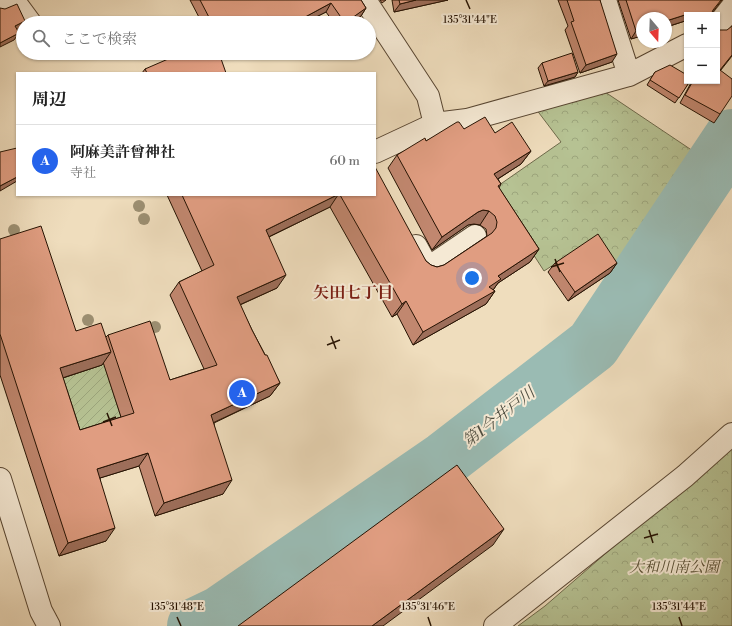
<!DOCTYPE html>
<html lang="ja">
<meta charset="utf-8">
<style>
body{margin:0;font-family:"Libre Bodoni","Noto Serif JP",serif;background:#f6f6f6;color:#222}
.controls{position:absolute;right:12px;top:12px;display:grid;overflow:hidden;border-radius:0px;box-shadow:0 1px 3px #0004}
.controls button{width:36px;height:36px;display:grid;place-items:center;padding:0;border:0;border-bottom:1px solid #e0e0e0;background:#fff;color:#222;font:20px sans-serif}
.compass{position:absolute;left:636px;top:12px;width:36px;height:36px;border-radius:50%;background:#fff;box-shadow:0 1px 3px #0004;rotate:161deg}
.you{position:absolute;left:472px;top:278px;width:14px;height:14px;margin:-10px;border:3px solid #fff;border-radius:50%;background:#1a73e8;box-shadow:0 0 0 6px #1a73e833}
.badge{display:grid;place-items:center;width:26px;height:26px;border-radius:50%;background:#2563eb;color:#fff;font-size:13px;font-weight:700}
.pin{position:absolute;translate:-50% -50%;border:2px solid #fff;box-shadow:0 1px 4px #0006}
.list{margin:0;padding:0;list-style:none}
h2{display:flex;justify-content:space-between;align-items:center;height:52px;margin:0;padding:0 16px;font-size:17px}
h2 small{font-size:13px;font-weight:400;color:#767676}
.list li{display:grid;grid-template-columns:26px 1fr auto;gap:12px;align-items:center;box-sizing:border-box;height:72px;padding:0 16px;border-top:1px solid #e0e0e0}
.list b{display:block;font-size:15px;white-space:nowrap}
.list p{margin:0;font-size:13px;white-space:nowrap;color:#767676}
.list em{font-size:13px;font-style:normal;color:#767676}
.icon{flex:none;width:22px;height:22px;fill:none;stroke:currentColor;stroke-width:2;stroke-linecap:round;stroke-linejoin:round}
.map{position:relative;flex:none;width:732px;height:626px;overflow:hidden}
.search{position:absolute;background:#fff;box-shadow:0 1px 3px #0004;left:16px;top:16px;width:360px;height:44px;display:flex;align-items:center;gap:10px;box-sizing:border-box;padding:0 14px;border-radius:22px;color:#767676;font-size:15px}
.panel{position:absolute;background:#fff;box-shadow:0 1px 3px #0004;left:16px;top:72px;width:360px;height:124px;border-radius:0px}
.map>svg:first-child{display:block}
.park{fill:url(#park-crowns);stroke:#6e6a4b}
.garden{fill:url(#garden-furrows);stroke:#6e6a4b}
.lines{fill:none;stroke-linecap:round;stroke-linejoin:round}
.river{stroke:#9abbb3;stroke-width:56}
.service-casing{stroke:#584632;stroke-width:18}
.pedestrian-casing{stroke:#584632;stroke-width:24}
.minor-casing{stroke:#584632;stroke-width:24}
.service{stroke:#f5e9d4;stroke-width:16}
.pedestrian{stroke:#f5e9d4;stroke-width:22}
.minor{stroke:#f5e9d4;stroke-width:22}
.tree{fill:#9c8f72}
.wall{fill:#c1876f;stroke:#261303;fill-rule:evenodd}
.shaded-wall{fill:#9d6e5a;stroke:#261303}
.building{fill:#e09d81;stroke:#261303}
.ticks{fill:none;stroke:#261303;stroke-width:1.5}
.labels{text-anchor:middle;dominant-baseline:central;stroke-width:4;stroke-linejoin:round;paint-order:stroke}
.park-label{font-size:15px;font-style:italic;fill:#585035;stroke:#f5e9d4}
.neighbourhood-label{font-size:16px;font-weight:bold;fill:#7a1f14;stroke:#f5e9d4}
.water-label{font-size:16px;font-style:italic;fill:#4f4e41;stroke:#f5e9d4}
.ticks-label{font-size:10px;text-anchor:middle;fill:#261303;stroke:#f5e9d4;stroke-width:4;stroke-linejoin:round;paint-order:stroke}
</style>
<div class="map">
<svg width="732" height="626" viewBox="0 0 732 626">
<defs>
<pattern id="park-crowns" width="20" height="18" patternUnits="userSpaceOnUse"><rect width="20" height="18" fill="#b6c293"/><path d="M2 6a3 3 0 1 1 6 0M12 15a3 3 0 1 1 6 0" fill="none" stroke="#9ca67d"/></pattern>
<pattern id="garden-furrows" width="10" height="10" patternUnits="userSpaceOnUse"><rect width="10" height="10" fill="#b6c293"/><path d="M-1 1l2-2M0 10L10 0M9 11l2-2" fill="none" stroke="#9ca67d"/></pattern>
</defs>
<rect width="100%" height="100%" fill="#efddbd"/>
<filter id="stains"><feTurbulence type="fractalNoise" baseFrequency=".005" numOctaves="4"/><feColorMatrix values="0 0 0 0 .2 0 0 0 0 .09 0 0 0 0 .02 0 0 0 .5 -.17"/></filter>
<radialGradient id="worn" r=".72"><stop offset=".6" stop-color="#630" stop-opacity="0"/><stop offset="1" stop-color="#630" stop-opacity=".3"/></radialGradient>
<path class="park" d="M605,92l91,61 -61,97 -17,20 -24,-31 -50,32 -52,-81 69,-48 -25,-33z
M732,444v182h-214l27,-20z"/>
<path class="garden" d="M104,364l20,62 -54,18 -20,-62z"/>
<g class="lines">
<path class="river" d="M195,626l25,-12 225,-155 148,-114 139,-208"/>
<g class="service-casing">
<path id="service" d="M17,0l17,23"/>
</g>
<g class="pedestrian-casing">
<path id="pedestrian" d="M495,626l190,-150 47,-42"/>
</g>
<g class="minor-casing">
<path id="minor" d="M365,0l63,96 7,28
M605,0l24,75
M0,4l7,-4
M717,26l15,-19
M375,152l60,-28 32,-4 162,-45 58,-30
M416,246l12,22 47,-32
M0,479l41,132 8,15"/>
</g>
<use href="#service" class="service"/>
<use href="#pedestrian" class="pedestrian"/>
<use href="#minor" class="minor"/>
</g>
<g class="tree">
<circle cx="139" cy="206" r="6"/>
<circle cx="144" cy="219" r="6"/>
<circle cx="14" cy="230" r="6"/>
<circle cx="88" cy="320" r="6"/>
<circle cx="155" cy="327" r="6"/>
</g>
<path class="wall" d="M190,0h171l5,8 -5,8 -10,7h-17l-8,-11 -22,11h-102z
M380,0h6l-4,3z
M392,0h56l-54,12z
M558,0h42l12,62 -32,11 -15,-43 3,-4z
M618,0h104l-10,13 -1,2h-24v8l-2,-2 -54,18z
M717,29l3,1v84l-6,9 -34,-20 12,-22h25z
M542,63l36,9 -3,5 -31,9 -6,-18z
M145,69l81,4h-84z
M655,72l35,9 -15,22 -28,-18z
M464,129l31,4 36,18 -10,13 -23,15 3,5 -2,4 40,61 -9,13 -32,21 -5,7 2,1 -9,13 -73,41 -16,-31 -5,3 -62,-110 -61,30 8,51 -37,17 12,25 28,53 -10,13 -56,27 9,71 -68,22 -16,-50 -39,12 6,63 -47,15 -59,-181v-136l76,92 30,6 2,-2 62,45 34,-11 -34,-74 9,-13 23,-11 -35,-76h208l51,66 5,4 6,2 7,-2 43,-29 -1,-7 -6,-4 -6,-1 -6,1 -36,25 -44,-82 9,-13 29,-14zM103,362l18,55 -41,13 -17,-52 39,-13z
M555,263h62l-7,10 -42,28 -20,-29z"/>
<path class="shaded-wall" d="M416,0h32l-54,12 6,-8z
M331,3l-5,9 -22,11h-10z
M366,8l-5,8 -10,7h-7z
M691,13l-2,2h-2v3l-2,3 -19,6v-6z
M25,21l-5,7 -10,5 5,-7z
M642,29v7l-11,3 5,-8z
M19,33l-5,7 -14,7v-4z
M617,54l-5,8 -32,11 6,-8z
M732,55v1l-15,19 3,-5z
M578,72l-3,5 -31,9 4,-5z
M531,151l-10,13 -36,23 9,-13z
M17,177v4l-17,10v-5z
M337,195h1l-8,12 -74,36 10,-13z
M483,210l6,1 -9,14 -6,-1 -6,1 -36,25 10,-13 36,-25z
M539,249l-9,13 -32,21 -7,10 4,-2 -9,13 -73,41 10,-13 66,-45 9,-11z
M617,263l-7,10 -42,28 7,-9z
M286,275l-9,13 -49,22 9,-13z
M406,301l-9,13 -5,3 10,-13z
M111,352l-9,13 -52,17 10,-14z
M280,383l-10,13 -68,32 9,-13z
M148,453l-9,13 -52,16 10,-13z
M232,480l-9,14 -68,22 9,-13z
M115,528l-9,13 -47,15 9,-13z
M504,529l-11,16 -110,81h-11z"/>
<path class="building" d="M200,0h161l5,8 -21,15 -14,-20 -37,20h-42l-1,-3 -5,3h-34z
M399,0h17l-16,4z
M567,0h33l17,54 -31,11 -15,-43 3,-1z
M626,0h95l-8,10 -2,5h-18l-2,-2 -25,8v-3h-24v11l-6,2z
M17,4l8,17 -10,5 4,7 -19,10v-35l5,1z
M732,26v29l-12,15 12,9v17l-12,18 -35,-19 8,-14h24v-42l1,-3 -1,-1v-6l3,1h7z
M182,53h37l7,20h-79l-2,-4z
M572,53l6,19 -30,9 -6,-18z
M670,65l17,10v6h3l-11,17 -29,-18 5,-8z
M485,117l10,16 17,-11 19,29 -37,23 7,10 -3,2 41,63 -41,27 3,3 -12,8 6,4 -72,41 -17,-31 -4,3 -62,-109h35v-28l51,94 5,4 6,2 7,-2 48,-32 4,-5 1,-6 -2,-6 -6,-5 -6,-1 -5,2 -36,25 -45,-82 28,-17 1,3 31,-19h2l5,7z
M17,148v29l-17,9v-34z
M182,195h155l-71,35 20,45 -49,22 15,33 13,25h2l13,28 -69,32 21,65 -68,23 -16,-50 -51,16 18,59 -47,15 -68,-209v-95l41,-13 35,105 25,-8 10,29 -51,16 20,62 54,-17 -26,-78 42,-14 20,59 47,-15 -38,-83 35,-17z
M598,234l19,29 -42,29 -20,-29z
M457,465l47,64 -132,97h-134z"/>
<path class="ticks" d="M466,0l4,9M555,259l5,13M551,267l13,-4M331,336l5,13M327,345l13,-5M107,413l5,13M103,422l13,-5M649,530l4,13M644,538l14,-4M177,617l4,9M428,617l3,9M679,617l3,9"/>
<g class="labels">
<g class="park-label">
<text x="674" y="567">大和川南公園</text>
</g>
<g class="neighbourhood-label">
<text x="353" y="293">矢田七丁目</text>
</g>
<g class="water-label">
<text transform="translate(499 417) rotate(-38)">第1今井戸川</text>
</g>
</g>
<g class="ticks-label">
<text x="470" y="23">135°31'44"E</text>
<text x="177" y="610">135°31'48"E</text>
<text x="428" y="610">135°31'46"E</text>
<text x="679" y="610">135°31'44"E</text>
</g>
<rect width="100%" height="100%" filter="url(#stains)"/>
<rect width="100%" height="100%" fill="url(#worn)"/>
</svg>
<div class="controls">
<button>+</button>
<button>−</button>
</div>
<svg class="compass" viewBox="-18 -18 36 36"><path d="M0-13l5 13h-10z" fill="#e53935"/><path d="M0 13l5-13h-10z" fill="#767676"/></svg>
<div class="you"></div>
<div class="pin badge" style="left:242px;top:393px">A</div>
<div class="search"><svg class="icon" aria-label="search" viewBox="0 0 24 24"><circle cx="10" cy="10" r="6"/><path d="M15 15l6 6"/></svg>ここで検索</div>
<section class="panel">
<h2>周辺<small></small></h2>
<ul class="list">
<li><span class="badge">A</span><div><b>阿麻美許曾神社</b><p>寺社</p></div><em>60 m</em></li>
</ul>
</section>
</div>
